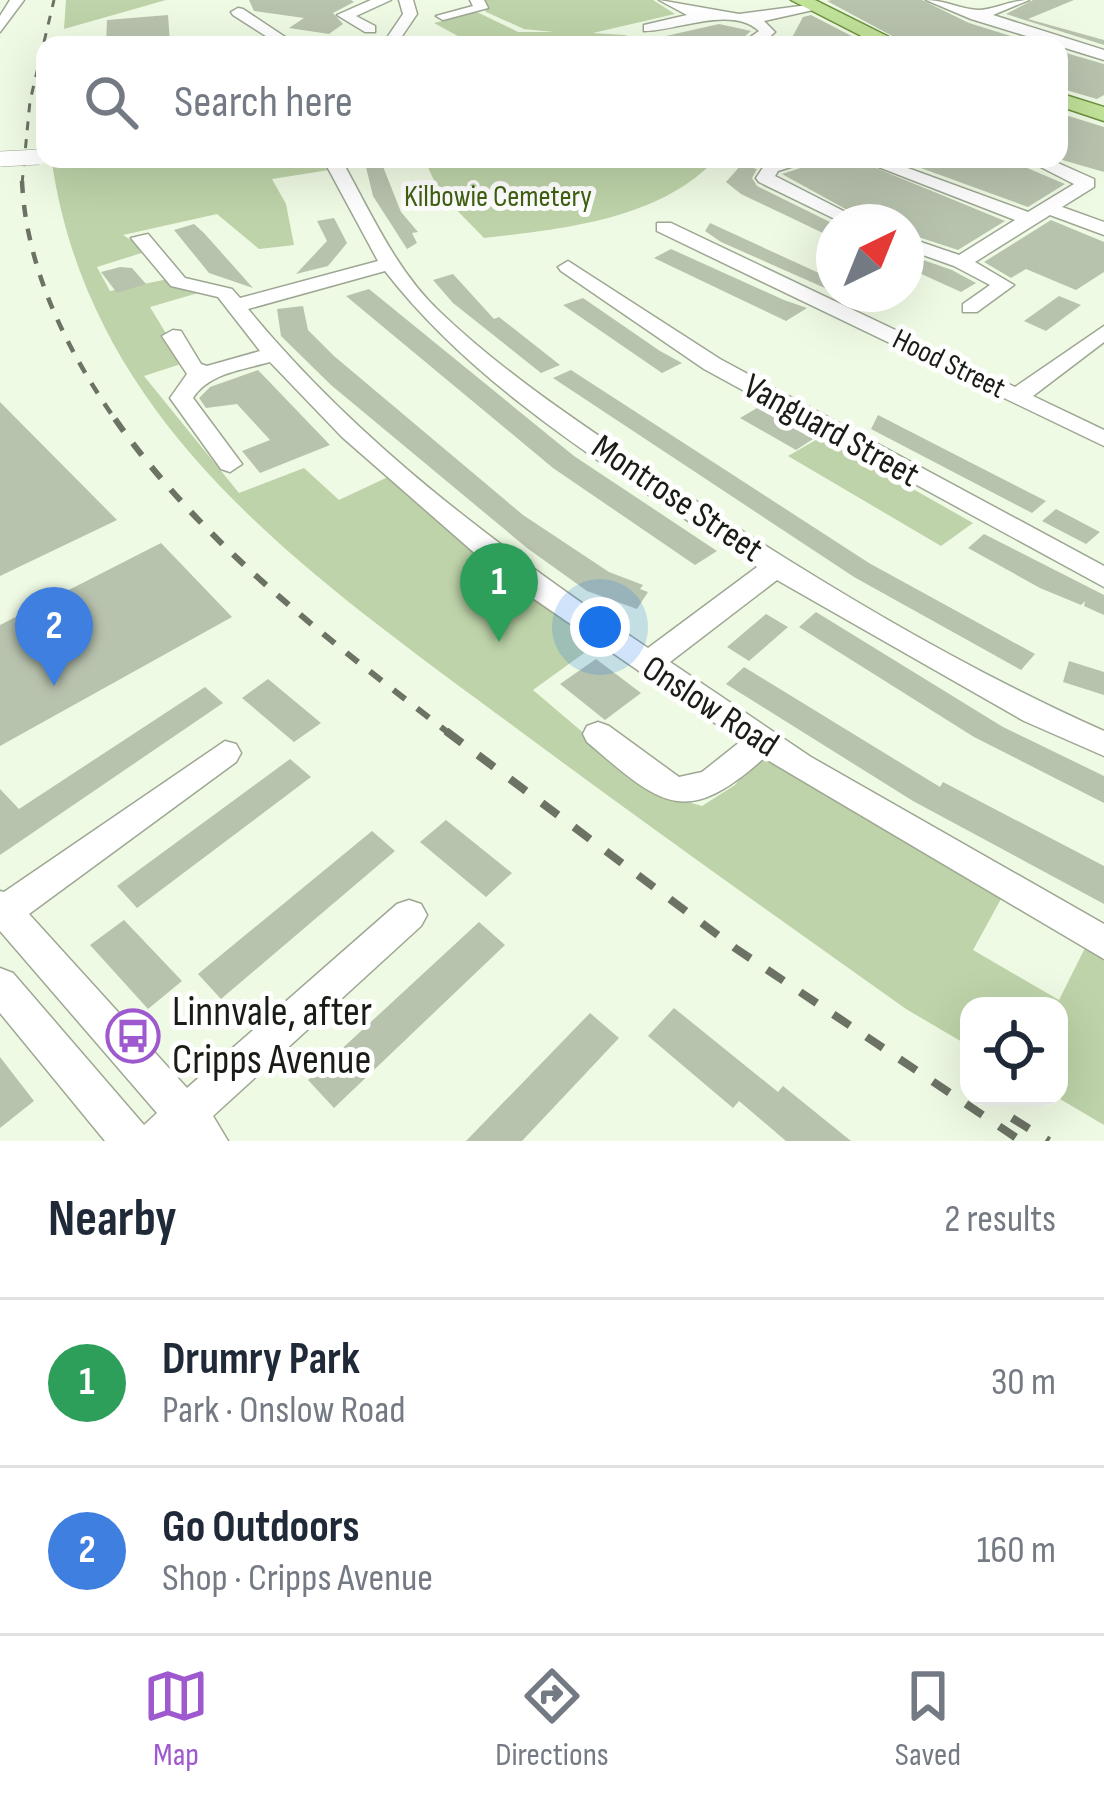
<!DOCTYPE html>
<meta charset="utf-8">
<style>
body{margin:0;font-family:"Sofia Sans Condensed",sans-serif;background:#f2f2f3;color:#1f2937}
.controls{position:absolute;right:36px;bottom:36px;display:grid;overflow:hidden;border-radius:24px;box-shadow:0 12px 48px #0002}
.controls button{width:108px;height:108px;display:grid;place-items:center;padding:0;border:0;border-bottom:3px solid #e0e1e3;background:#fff;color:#1f2937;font:60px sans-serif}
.compass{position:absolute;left:816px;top:204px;width:108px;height:108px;border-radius:50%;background:#fff;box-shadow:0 12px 48px #0002;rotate:43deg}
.you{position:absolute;left:600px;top:627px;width:42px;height:42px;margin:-30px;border:9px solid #fff;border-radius:50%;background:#1a73e8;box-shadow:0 0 0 18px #1a73e833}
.badge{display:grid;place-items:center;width:78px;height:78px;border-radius:50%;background:#9f59ce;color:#fff;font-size:39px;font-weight:700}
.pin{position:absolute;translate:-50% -99px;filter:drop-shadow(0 3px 6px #0008)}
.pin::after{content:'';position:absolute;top:63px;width:42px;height:36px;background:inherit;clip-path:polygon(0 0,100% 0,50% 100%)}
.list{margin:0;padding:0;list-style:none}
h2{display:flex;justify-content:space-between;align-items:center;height:156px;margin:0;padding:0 48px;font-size:51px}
h2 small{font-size:39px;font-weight:400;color:#747a83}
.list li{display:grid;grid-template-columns:78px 1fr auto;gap:36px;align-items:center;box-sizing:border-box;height:168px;padding:0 48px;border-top:3px solid #e0e1e3}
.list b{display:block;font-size:45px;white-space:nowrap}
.list p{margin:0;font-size:39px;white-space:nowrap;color:#747a83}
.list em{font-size:39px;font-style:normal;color:#747a83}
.icon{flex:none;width:66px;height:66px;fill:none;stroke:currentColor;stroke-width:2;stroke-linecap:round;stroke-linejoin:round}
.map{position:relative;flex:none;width:1104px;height:1141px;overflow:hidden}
.search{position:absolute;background:#fff;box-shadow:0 12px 48px #0002;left:36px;right:36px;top:36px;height:132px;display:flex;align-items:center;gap:30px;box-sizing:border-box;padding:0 42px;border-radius:24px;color:#747a83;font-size:45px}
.sheet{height:492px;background:#fff}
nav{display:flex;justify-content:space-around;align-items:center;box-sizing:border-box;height:168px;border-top:3px solid #e0e1e3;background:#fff;font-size:33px;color:#747a83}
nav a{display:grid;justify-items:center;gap:6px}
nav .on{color:#9f59ce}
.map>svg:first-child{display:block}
.green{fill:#bed3a9}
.building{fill:#b8c3ae}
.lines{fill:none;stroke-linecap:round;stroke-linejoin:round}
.minor-casing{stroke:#9da793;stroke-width:3}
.major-casing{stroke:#6c903f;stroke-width:3}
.minor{fill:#fff;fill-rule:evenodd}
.major{fill:#c1e299;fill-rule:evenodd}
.rail-far3{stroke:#6c7365;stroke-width:3;stroke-dasharray:9 9;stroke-linecap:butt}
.rail-far2{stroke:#6c7365;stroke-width:4.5;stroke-dasharray:12 12;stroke-linecap:butt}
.rail-far1{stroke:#6c7365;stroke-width:6;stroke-dasharray:15 15;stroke-linecap:butt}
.rail{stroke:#6c7365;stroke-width:8;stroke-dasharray:20 20;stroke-linecap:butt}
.minor-bridge-casing{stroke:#9da793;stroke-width:16;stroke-linecap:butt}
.minor-bridge{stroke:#fff;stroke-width:15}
.labels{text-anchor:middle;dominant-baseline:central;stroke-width:10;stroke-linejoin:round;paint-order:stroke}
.far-park-label{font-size:30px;fill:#416111;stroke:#fff}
.far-street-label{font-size:30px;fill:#191d15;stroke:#fff}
.street-label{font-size:36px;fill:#191d15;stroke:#fff}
.near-poi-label{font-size:42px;fill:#191d15;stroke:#fff;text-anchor:start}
</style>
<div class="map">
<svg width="1104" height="1141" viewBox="0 0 1104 1141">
<rect width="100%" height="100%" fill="#effae4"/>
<path class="green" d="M66,0h100l-102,29z
M481,0h172l22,14 -82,19 32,2 25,10h-185l2,-4 -33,-18 43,-11 41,20h36l-30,-3 -38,-17z
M184,159h133l12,11 -57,9 14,25 8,41 -35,4 -42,-35 -94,21 25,16 -51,16 13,24 58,-12 37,12 -55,16 34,56 -40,13 95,117 65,-25 35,32 49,-23 214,163 -69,50 120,102 49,14 33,-21 32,-40 234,154 -28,51 86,50 28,-56 17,10v171l-49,-29 4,-90h-90v40l-63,-37c-131,-93 -262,-186 -390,-281 -201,-150 -424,-297 -464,-565z
M424,159h292c-57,61 -154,70 -232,79l-44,-45z
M821,437l152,86 -32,23 -153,-90z"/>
<path class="building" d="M249,0h102l3,2 -21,11 10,11 -14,10 -40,-6 15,-10 -50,-7z
M832,0h90l47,23 71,22h-131l-82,-44z
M1033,0h41l-46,19 76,21v5l-98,-31z
M168,15l2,28 -64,2 1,-25z
M811,15l58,30h-81l15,-28z
M719,24l32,7 -16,14h-78v-7z
M1059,51l45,13v31l-7,4 -38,-11z
M1059,113l45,14v45l-45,-13z
M364,159h16l21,53 17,20 -6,1 5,10 -10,6 -34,-53z
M828,159h26l151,62 -47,29 -52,-17v-11h-37l-87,-48z
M896,159h110l59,25 -37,23z
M741,165l16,4 -5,9 5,8 77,38v5l-9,5 -84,-40 -15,-12z
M334,218l13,25 -19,23 -32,8 31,-33 -10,-20z
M1051,220l53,22v30l-28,18 -50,-21 -15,9 -27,-16z
M710,223l124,57v12l-113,-50 -16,-11z
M194,224l10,9 49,55 -44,-15 -35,-43z
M671,249l113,51 23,8 -21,13 -132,-63z
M906,254l46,16 24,13 -15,9 -55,-25z
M120,267l12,1 14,16 -29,9 -16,-21z
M453,274l41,45 5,-2 61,48 -19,8 -88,-70 -20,-23z
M369,289l205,167 143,95 -22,14 -142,-97 -207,-172z
M1059,296l22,9 -35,26 -22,-10z
M583,298l77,53 22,12 -20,10 -99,-68z
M303,306l5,24 26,26 189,159 86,57 34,13 -3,4 8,3 -11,17 -50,-18 -60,-43 -196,-163 -50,-49 -4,-27z
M258,370l72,75 -70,28 -18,-22 28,-11 -33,-36 -31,4 -7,-10 11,-11z
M571,370l298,193 166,91 -14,16 -167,-93 -301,-199z
M0,402l117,118 -117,56z
M757,408l56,31 -17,11 -56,-32z
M878,415l115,59 53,27 -14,12 -161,-84z
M1056,509l44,23 -14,12 -44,-23z
M984,534l120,61v20l-20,-9 1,-5 -4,4 -41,-17 -72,-40z
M161,543l71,74 -232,129v-121z
M816,612l187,115 101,49v27l-130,-66 -175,-110z
M766,614l22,13 -39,34 -22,-14z
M596,659l45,34 -36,27 -45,-36z
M1069,661l35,11v23l-41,-13z
M744,667l196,120 3,-5 161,84v38l-191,-103 -187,-117z
M268,679l53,44 -27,19 -52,-44z
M205,687l18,16 -223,152v-66l19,20z
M290,759l21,18 -174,131 -20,-22z
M446,820l66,53 -26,24 -66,-55z
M372,831l23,20 -174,148 -23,-25z
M124,920l58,61 -34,28 -58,-64z
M479,922l26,23 -171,163 -26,-28z
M674,1008l104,84 5,-6 68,55h-65l-47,-40 -6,7 -85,-72z
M590,1013l29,25 -97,103h-56z
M0,1057l34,44 -34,27z"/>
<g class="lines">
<g class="minor-casing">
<path id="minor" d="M10,0h14l-24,32v-16z
M371,0h20l-35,16 19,10v6h-10l-28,-17z
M399,0h14l4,14 -21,31h-14l21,-31z
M470,0h14l4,8 -45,12 -7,-4 37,-10z
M659,0l80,14 76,-10 7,4 -58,13 11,11c-11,11 -21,13 -36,13l20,-14c-28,-26 -82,0 -115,0v-6l43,-10z
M926,0c19,0 34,9 52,10 16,0 33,-10 51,-10l-36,15 111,35v10l-133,-41z
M238,8l5,1 54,36h-17l-47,-30 -2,-3z
M323,159h18c29,52 55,112 99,153 68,65 149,117 227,170 139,92 284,181 437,249v25l-80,-35 -247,-141 -107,82 141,95 293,167v35l-340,-201c-80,72 -104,46 -177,-16l-4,-8 4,-8 11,-4 11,4 70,51 23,-5 39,-31 -239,-164 -160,-140 -72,-75c-28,8 -61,11 -77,36l49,66 -12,8 -9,-3 -51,-71 17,-24 -25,-38 11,-6 8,1 20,33 6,2 53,-15 -42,-54 -47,-11 -40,-48 17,-4 37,44 47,11 8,9 138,-37zM385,271c97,125 244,208 372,296l-109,81c-145,-97 -288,-203 -400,-339z
M784,159h32l-38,12 -3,5 90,46h-24l-82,-40 -3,-4 10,-15z
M858,159h25l145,53 46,-28 -49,-25h24l45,20v8l-32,20 42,15v13l-54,-20 -75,47 39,23 -37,27h-14v-8l27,-19 -36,-19 -48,-17v-12l53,18 56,-35z
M657,223h14l344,164 89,-61v16l-71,54 71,34v16l-447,-215z
M568,261l152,98 384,207v21l-400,-218 -143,-98 -3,-4z
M225,741l11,3 5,9 -5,9 -207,152 158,174 210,-184 12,-4 12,4 6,11 -6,11 -208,190 15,25h-123l-105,-128v-45l13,5 131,152 13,-12 -157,-182v-40l4,1z"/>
</g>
<g class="major-casing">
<path id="major" d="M791,0h24l90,45h-26z
M1059,93l45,14v14l-45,-15z"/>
</g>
<use href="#minor" class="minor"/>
<use href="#major" class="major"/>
<path class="rail-far3" d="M22,184l8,-83 24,-101"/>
<path class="rail-far2" d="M22,181c4,88 45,170 95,241"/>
<path class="rail-far1" d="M115,419c90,128 213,220 335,315"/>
<path class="rail" d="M446,731l289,217 286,193
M1012,1118l37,23"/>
<g class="minor-bridge-casing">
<path id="minor-bridge" d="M0,159l39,-2"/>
</g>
<use href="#minor-bridge" class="minor-bridge"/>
</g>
<defs>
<g id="bus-ring" transform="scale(2.7)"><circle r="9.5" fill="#fff" stroke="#9f59ce" stroke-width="1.5"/><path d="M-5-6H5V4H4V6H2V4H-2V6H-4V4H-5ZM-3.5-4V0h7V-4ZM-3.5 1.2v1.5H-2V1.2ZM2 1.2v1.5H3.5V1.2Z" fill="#9f59ce"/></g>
</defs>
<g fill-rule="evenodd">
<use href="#bus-ring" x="133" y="1036"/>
</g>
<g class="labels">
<g class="far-park-label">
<text x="498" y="197">Kilbowie Cemetery</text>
</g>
<g class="far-street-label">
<text transform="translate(949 364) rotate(26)">Hood Street</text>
</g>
<g class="street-label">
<text transform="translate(831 431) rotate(29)">Vanguard Street</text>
<text transform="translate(677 499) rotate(34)">Montrose Street</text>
<text transform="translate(710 707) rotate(33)">Onslow Road</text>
</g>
<g class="near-poi-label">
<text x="172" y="1012">Linnvale, after<tspan x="172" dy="48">Cripps Avenue</tspan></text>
</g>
</g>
</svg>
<div class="controls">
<button><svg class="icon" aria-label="locate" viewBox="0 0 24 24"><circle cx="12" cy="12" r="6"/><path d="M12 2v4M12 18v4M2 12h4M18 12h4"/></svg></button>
</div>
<svg class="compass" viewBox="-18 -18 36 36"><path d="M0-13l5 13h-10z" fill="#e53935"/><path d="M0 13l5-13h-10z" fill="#747a83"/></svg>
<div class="you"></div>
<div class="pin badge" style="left:499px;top:642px;background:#2e9e5b">1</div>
<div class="pin badge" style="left:54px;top:686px;background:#3f7fe0">2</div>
<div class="search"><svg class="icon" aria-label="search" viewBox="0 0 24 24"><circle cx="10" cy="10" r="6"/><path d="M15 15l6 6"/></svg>Search here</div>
</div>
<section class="sheet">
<h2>Nearby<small>2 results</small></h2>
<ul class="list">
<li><span class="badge" style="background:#2e9e5b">1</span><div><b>Drumry Park</b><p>Park · Onslow Road</p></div><em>30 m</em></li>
<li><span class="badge" style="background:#3f7fe0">2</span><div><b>Go Outdoors</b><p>Shop · Cripps Avenue</p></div><em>160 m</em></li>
</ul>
</section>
<nav>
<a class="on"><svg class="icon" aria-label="map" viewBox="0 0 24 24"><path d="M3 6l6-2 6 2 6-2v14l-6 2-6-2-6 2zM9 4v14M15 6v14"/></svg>Map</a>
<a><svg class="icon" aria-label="directions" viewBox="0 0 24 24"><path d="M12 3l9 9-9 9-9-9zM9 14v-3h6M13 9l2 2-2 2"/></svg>Directions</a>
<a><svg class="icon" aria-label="saved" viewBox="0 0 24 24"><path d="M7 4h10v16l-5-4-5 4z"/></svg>Saved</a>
</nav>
